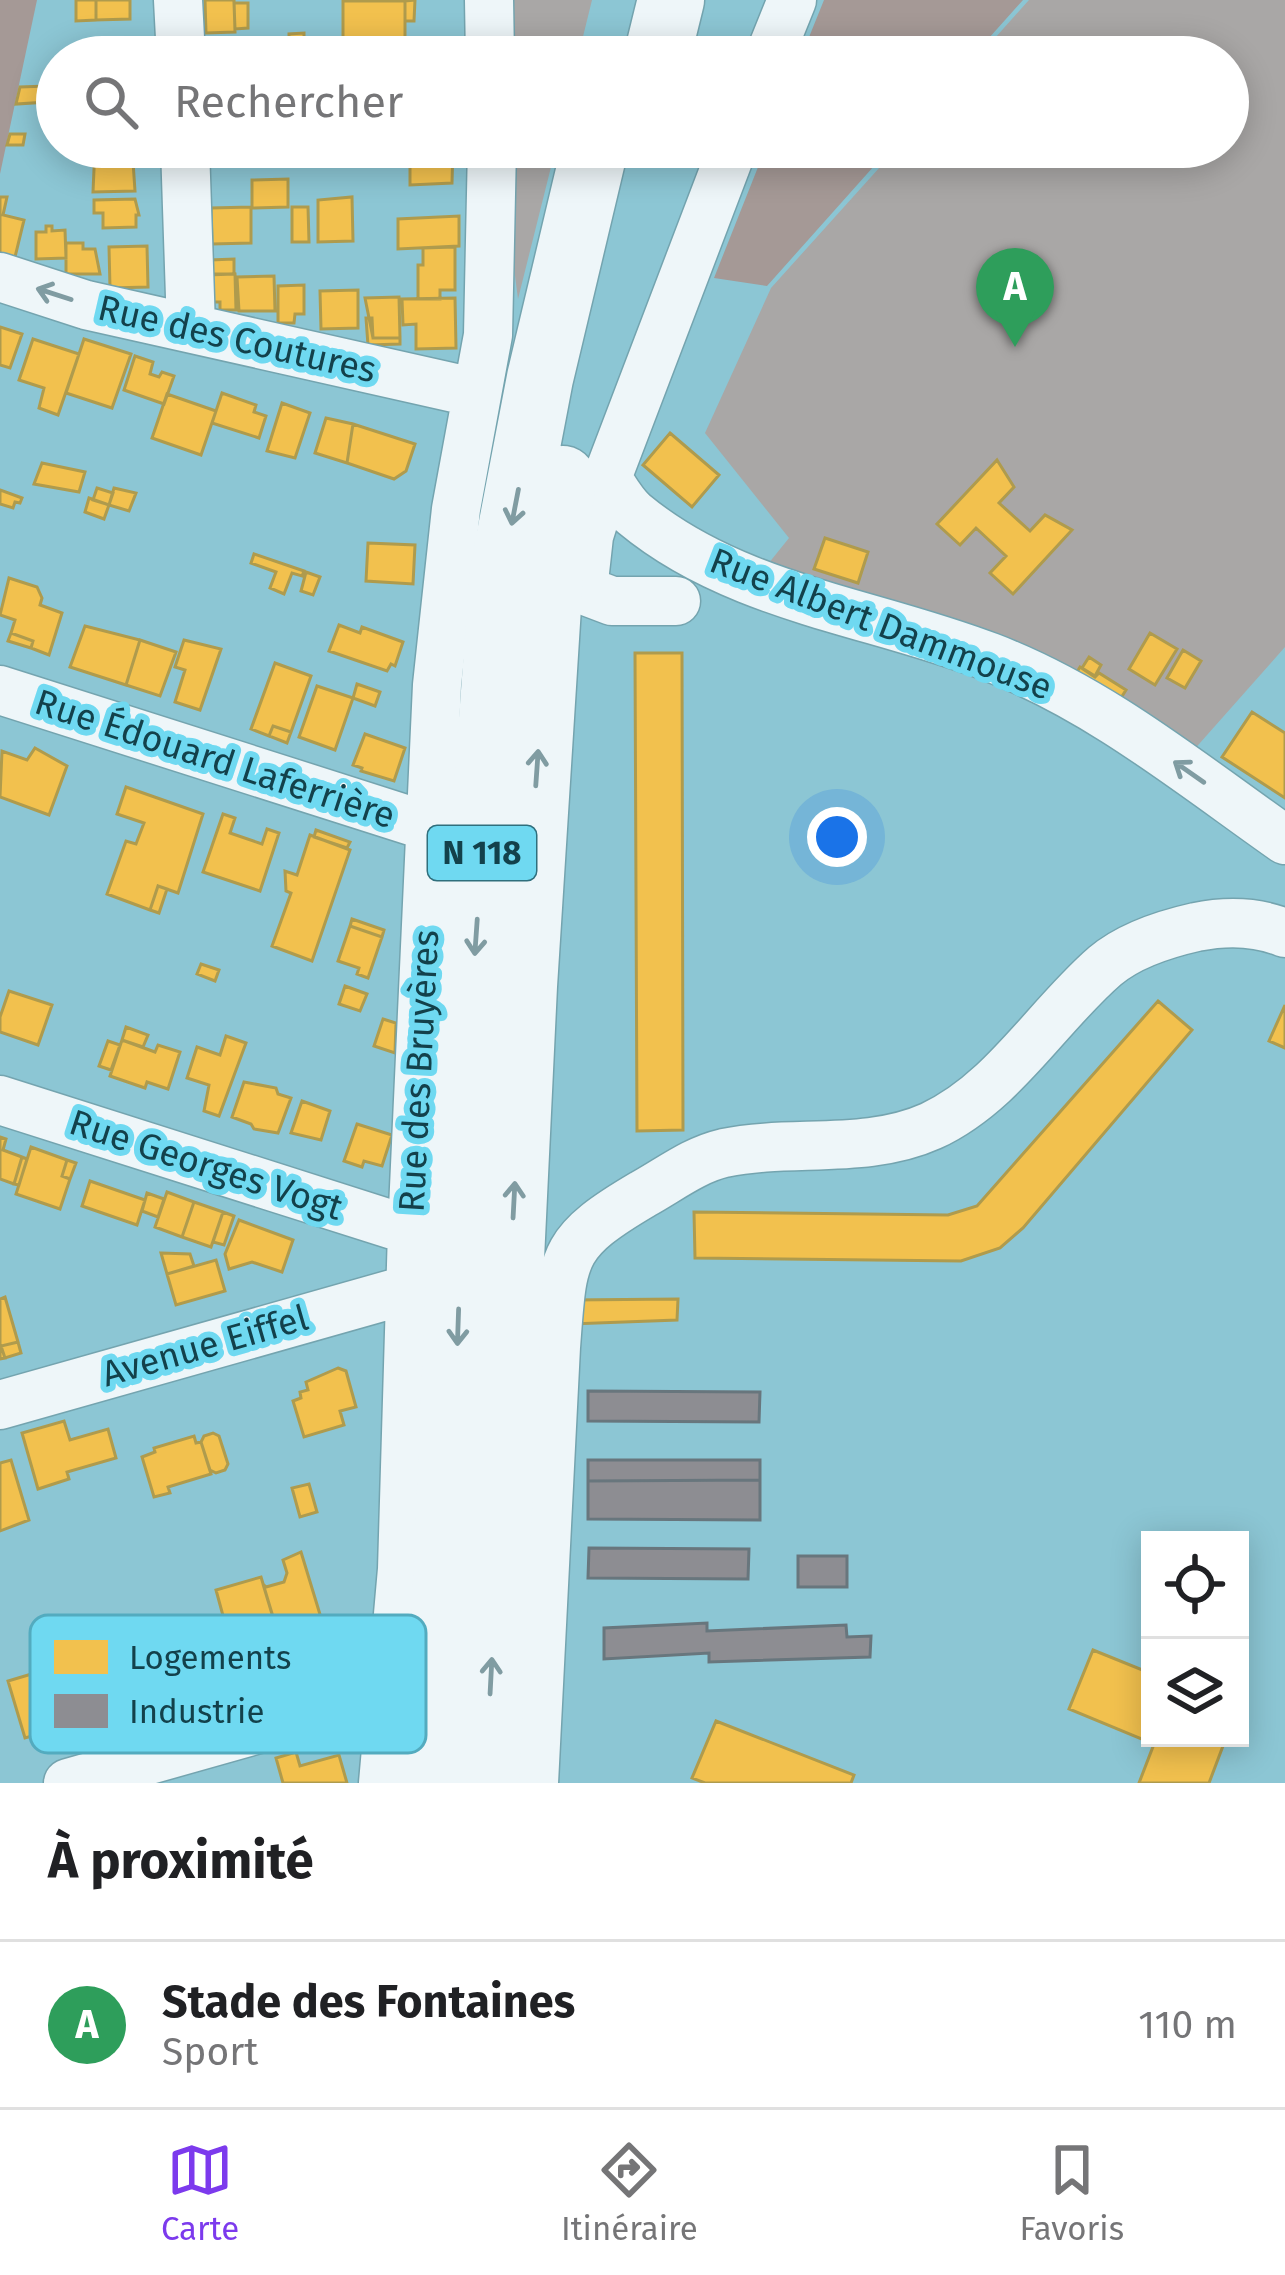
<!DOCTYPE html>
<html lang="fr">
<meta charset="utf-8">
<style>
body{margin:0;font-family:"Fira Sans",sans-serif;background:#f6f6f6;color:#202124}
.controls{position:absolute;right:36px;bottom:36px;display:grid;overflow:hidden;border-radius:0px;box-shadow:0 6px 30px #0003}
.controls button{width:108px;height:108px;display:grid;place-items:center;padding:0;border:0;border-bottom:3px solid #e0e0e0;background:#fff;color:#202124;font:60px sans-serif}
.you{position:absolute;left:837px;top:837px;width:42px;height:42px;margin:-30px;border:9px solid #fff;border-radius:50%;background:#1a73e8;box-shadow:0 0 0 18px #1a73e833}
.badge{display:grid;place-items:center;width:78px;height:78px;border-radius:50%;background:#7c3aed;color:#fff;font-size:39px;font-weight:700}
.pin{position:absolute;translate:-50% -99px;filter:drop-shadow(0 3px 6px #0008)}
.pin::after{content:'';position:absolute;top:63px;width:42px;height:36px;background:inherit;clip-path:polygon(0 0,100% 0,50% 100%)}
.list{margin:0;padding:0;list-style:none}
h2{display:flex;justify-content:space-between;align-items:center;height:156px;margin:0;padding:0 48px;font-size:51px}
h2 small{font-size:39px;font-weight:400;color:#757577}
.list li{display:grid;grid-template-columns:78px 1fr auto;gap:36px;align-items:center;box-sizing:border-box;height:168px;padding:0 48px;border-top:3px solid #e0e0e0}
.list b{display:block;font-size:45px;white-space:nowrap}
.list p{margin:0;font-size:39px;white-space:nowrap;color:#757577}
.list em{font-size:39px;font-style:normal;color:#757577}
.icon{flex:none;width:66px;height:66px;fill:none;stroke:currentColor;stroke-width:2;stroke-linecap:round;stroke-linejoin:round}
.map{position:relative;flex:none;width:1285px;height:1783px;overflow:hidden}
.search{position:absolute;background:#fff;box-shadow:0 6px 30px #0003;left:36px;right:36px;top:36px;height:132px;display:flex;align-items:center;gap:30px;box-sizing:border-box;padding:0 42px;border-radius:66px;color:#757577;font-size:45px}
.sheet{height:324px;background:#fff}
nav{display:flex;justify-content:space-around;align-items:center;box-sizing:border-box;height:168px;border-top:3px solid #e0e0e0;background:#fff;font-size:33px;color:#757577}
nav a{display:grid;justify-items:center;gap:6px}
nav .on{color:#7c3aed}
.map>svg:first-child{display:block}
.green{fill:#a9a7a6}
.forest{fill:#a59996}
.homes{fill:#f2c14e;stroke:#af9b4d;stroke-width:3}
.industry{fill:#8d8d92;stroke:#68767d;stroke-width:3}
.lines{fill:none;stroke-linecap:round;stroke-linejoin:round}
.minor-casing{stroke:#74a4af;stroke-width:51}
.highway-casing{stroke:#74a4af;stroke-width:69}
.minor{stroke:#eef6f9;stroke-width:48}
.highway{stroke:#eef6f9;stroke-width:66}
.oneway{stroke:#809ca2}
.labels{text-anchor:middle;dominant-baseline:central;stroke-width:12;stroke-linejoin:round;paint-order:stroke}
.shield{fill:#6fd9f1;stroke:#2f6f7d;stroke-width:3}
.shield-label{font-size:33px;font-weight:bold;fill:#13414b}
.street-label{font-size:36px;fill:#13414b;stroke:#6fd9f1}
.key{fill:#6fd9f1;stroke:#53abbf;stroke-width:3}
.key-label{font-size:33px;fill:#13414b}
</style>
<div class="map">
<svg width="1285" height="1783" viewBox="0 0 1285 1783">
<rect width="100%" height="100%" fill="#8cc6d4"/>
<path class="green" d="M512,0h80l-14,57h-65z
M1029,0h256v647l-101,114 -420,-192 25,-31 -84,-105 66,-145 127,-141h330v-90h-250z
M515,147h41l-38,152 -4,-31z"/>
<path class="forest" d="M0,0h37l-37,174z
M824,0h199l-51,57h-171z
M766,147h125l-124,139 -53,-8z"/>
<path class="homes" d="M76,0h20v20l-20,1z
M96,0h34v19l-34,1z
M205,0h29l1,32 -29,1z
M415,0l-1,21h-9v-20z
M343,1h62v46l-62,1z
M234,3h14v25l-13,1z
M304,33v16h-15v-15z
M253,38l1,19h-48v-6h6v-12z
M47,86v16l-31,2 4,-17z
M10,134h15l-2,11h-16z
M95,147h37l3,44 -42,1z
M210,147h30v14h-30z
M410,147h43l-1,36 -42,2z
M288,179v28l-36,1v-28z
M0,197h7l-4,18 21,5 -9,37 -15,-4z
M352,197l1,44 -35,1v-42z
M135,199l4,16h-3v12l-33,1v-15h-9v-13z
M251,207v36l-39,1 -1,-36z
M292,207h16l1,35h-17z
M459,216v30l-61,3v-30z
M46,226h6v5l13,-1 1,28 -30,1v-27h10z
M66,243h17v6h12l5,25h-34z
M147,246l1,41 -38,1 -1,-41z
M455,247v43h-15v9h-22v-34h5v-17z
M234,259v15h-24v-14z
M235,274l1,36h-16v-8h-14v-27z
M274,276l1,35h-36l-2,-34z
M304,285v29h-9l-1,9h-16v-37z
M358,290v38l-37,1 -1,-38z
M399,297l1,41h-27l-8,-40z
M455,298l1,50 -40,1v-25l-13,1 -1,-26z
M366,318h6l1,20h27v6l-32,1z
M0,327l22,7 -12,34 -10,-3z
M33,339l46,15 -21,61 -19,-7 5,-20 -25,-8z
M84,339l47,15 -19,54 -46,-15z
M135,356l18,6 -3,12 9,3 3,-5 12,4 -10,28 -40,-14z
M222,393l34,12 -2,7 12,4 -7,22 -47,-15z
M167,394l49,17 -15,44 -49,-17z
M282,403l28,10 -15,45 -28,-7z
M326,418l27,6 -6,39 -32,-10z
M353,424l62,20 -9,27 -12,8 -47,-16z
M670,433l49,42 -27,32 -49,-42z
M997,460l17,27 -15,16 31,28 15,-16 27,15 -59,64 -23,-21 16,-17 -30,-28 -16,17 -23,-21z
M42,463l43,9 -6,20 -45,-8z
M97,488l16,5 -4,12 -16,-5z
M114,488l22,5 -7,18 -20,-6z
M0,490l22,8 -2,5 -5,-1 -2,6 -13,-4z
M89,498l20,7 -5,14 -19,-7z
M825,538l43,14 -10,31 -44,-14z
M368,543l47,2 -2,39 -47,-3z
M254,554l50,17 -2,5 -10,-3 -8,21 -14,-6 6,-16 -25,-9z
M306,572l14,5 -7,18 -12,-4z
M9,578l28,9 5,11 -2,7 22,8 -13,42 -18,-7 2,-7 -22,-8 4,-13 -15,-5z
M339,625l21,8 2,-6 41,15 -8,24 -4,-2 -4,7 -58,-20z
M85,626l55,14 -14,45 -56,-18z
M11,633l22,8 -2,7 -23,-7z
M1150,633l27,16 -22,36 -26,-16z
M140,640l36,12 -16,44 -34,-11z
M184,640l37,9 -21,61 -25,-8 10,-32 -10,-3z
M1183,650l18,11 -16,27 -18,-10z
M635,653h47l1,477 -46,1z
M1089,657l12,8 -6,11 -13,-8z
M275,663l36,13 -20,56 -18,-6 -4,10 -18,-7z
M1080,667l15,10 4,-4 27,17 -14,22 -43,-27z
M357,684l23,8 -5,14 -22,-8z
M317,686l36,12 -18,52 -36,-13z
M1252,712l33,21v65l-63,-41z
M273,726l18,6 -4,11 -18,-7z
M365,734l40,14 -11,33 -33,-10 1,-3 -9,-3z
M35,748l32,18 -18,49 -49,-18 2,-46 25,9z
M126,787l77,27 -25,79 -20,-7 -8,24 -43,-16 19,-53 10,3 8,-21 -27,-9z
M223,814l12,4 -5,15 32,11 5,-15 12,4 -19,58 -57,-19z
M316,830l34,12 -3,6 -33,-11z
M310,835l40,15 -38,111 -40,-15 19,-53 -5,-2 -1,-20 12,4z
M158,886l9,3 -8,24 -9,-3z
M352,919l32,11 -2,7 -32,-11z
M350,926l32,11 -14,41 -11,-4 2,-6 -21,-7z
M201,964l18,6 -4,11 -18,-7z
M345,986l22,8 -7,17 -21,-7z
M9,991l43,14 -14,40 -38,-13v-15z
M1158,1001l34,29 -169,198 -23,20 -39,13 -266,-3 -1,-46 254,3 29,-9z
M1285,1005v43l-16,-7z
M383,1019l13,4 -1,30 -21,-7z
M126,1027l22,8 -5,12 -21,-7z
M226,1036l20,7 -27,73 -15,-5 5,-26 -22,-7 10,-31 23,8z
M122,1040l33,12 3,-7 22,7 -12,37 -21,-7 -2,6 -35,-12z
M108,1041l12,4 -9,25 -12,-4z
M244,1082l32,6 2,6 13,4 -13,35 -24,-4 -3,-5 -19,-7z
M302,1101l28,10 -9,29 -30,-7z
M357,1124l35,11 -10,31 -18,-5 -2,6 -18,-6z
M0,1137l6,2 -3,11 19,7 -8,27 -14,-5z
M31,1147l36,13 -5,16 8,3 -10,30 -44,-15z
M22,1157l5,2 -8,26 -5,-1z
M67,1160l9,3 -6,16 -8,-3z
M90,1181l55,19 -8,25 -55,-19z
M167,1192l27,10 -12,35 -27,-10z
M147,1193l17,6 -6,18 -16,-6z
M194,1202l29,10 -12,35 -29,-10z
M223,1212l11,4 -10,29 -11,-3z
M239,1220l54,20 -11,32 -30,-10 -23,7 -4,-15z
M161,1253l29,1 4,12 -27,8z
M216,1260l9,31 -49,14 -9,-31z
M5,1297l13,45 -17,4 4,12 -5,1v-60z
M678,1299l-1,21 -106,4v-24z
M18,1342l3,11 -16,5 -4,-12z
M338,1368l8,3 10,36 -16,4 4,14 -40,12 -11,-36 8,-3 -1,-6 8,-2 -2,-8z
M64,1421l6,19 38,-11 8,29 -49,14 2,7 -31,10 -16,-56z
M213,1433l6,3 9,28 -3,6 -9,3 -6,-3 -9,-28 3,-6z
M194,1436l2,7 5,-1 10,32 -43,13 2,6 -16,4 -12,-40 13,-5 -1,-4z
M11,1460l18,60 -29,11v-68z
M309,1484l8,28 -17,5 -8,-29z
M301,1552l21,69 -33,8 4,11 -12,4 -18,-60 3,3 18,-5 3,-9 -4,-13z
M261,1577l13,43 -46,14 -12,-44z
M1093,1650l57,23v65h76l-17,45h-70l15,-39 -85,-35z
M45,1670l3,11 20,-5 12,41 -37,6 3,9 -21,6 -17,-57z
M716,1721l138,54 -3,8h-146l-13,-5z
M296,1752l4,14 39,-11 8,28h-64l-7,-25z"/>
<path class="industry" d="M588,1391l172,1 -1,30 -171,-1z
M588,1460h172v20l-172,1z
M760,1480v40l-172,-1v-38z
M589,1548l160,1 -1,30 -160,-1z
M798,1556h49v31h-49z
M707,1623v8l139,-6 1,12 24,-1 -1,21 -161,5v-9l-105,6v-31z"/>
<g class="lines">
<g class="minor-casing">
<path id="minor" d="M178,0l3,57
M489,0l1,57
M769,57l23,-57
M185,147l6,180
M0,277l86,28 391,88
M607,478c8,12 16,27 27,36 101,84 237,97 356,143 108,41 201,117 295,183
M676,601h-64l-29,-11 6,-54 18,-58 126,-331
M0,690l430,137
M0,1100l412,131
M0,1405l410,-116
M68,1783l268,-76 55,-3
M383,1783l19,-214 10,-338 25,-546 19,-176 32,-174 4,-188
M534,1783l22,-436c7,-92 4,-104 87,-153 27,-15 51,-34 81,-41 67,-14 143,2 207,-27 72,-33 116,-110 174,-160 25,-21 60,-32 91,-39 30,-6 60,-6 89,6"/>
</g>
<g class="highway-casing">
<path id="highway" d="M657,57l14,-57
M437,1783l35,-795 31,-417 37,-193 55,-231
M486,1783l38,-797 26,-411 13,-96"/>
</g>
<use href="#minor" class="minor"/>
<use href="#highway" class="highway"/>
</g>
<defs><path id="oneway-shaft" d="M-6 0H5M1.5-3L5.5 0L1.5 3" fill="none" stroke-width="1.6" stroke-linecap="round" stroke-linejoin="round" transform="scale(3)"/></defs>
<g class="oneway">
<use href="#oneway-shaft" transform="translate(54 294) rotate(-162)"/>
<use href="#oneway-shaft" transform="translate(515 507) rotate(101)"/>
<use href="#oneway-shaft" transform="translate(537 768) rotate(-86)"/>
<use href="#oneway-shaft" transform="translate(1189 772) rotate(-145)"/>
<use href="#oneway-shaft" transform="translate(476 937) rotate(94)"/>
<use href="#oneway-shaft" transform="translate(514 1200) rotate(-87)"/>
<use href="#oneway-shaft" transform="translate(458 1327) rotate(92)"/>
<use href="#oneway-shaft" transform="translate(491 1676) rotate(-87)"/>
</g>
<g class="labels">
<rect class="shield" x="428" y="826" width="108" height="54" rx="9"/>
<g class="shield-label">
<text x="482" y="853">N 118</text>
</g>
<g class="street-label">
<text transform="translate(237 339) rotate(13)">Rue des Coutures</text>
<text transform="translate(881 624) rotate(21)">Rue Albert Dammouse</text>
<text transform="translate(215 759) rotate(18)">Rue Édouard Laferrière</text>
<text transform="translate(419 1071) rotate(-87)">Rue des Bruyères</text>
<text transform="translate(206 1165) rotate(18)">Rue Georges Vogt</text>
<text transform="translate(205 1346) rotate(-16)">Avenue Eiffel</text>
</g>
</g>
<rect x="30" y="1615" width="396" height="138" rx="18" class="key"/>
<rect x="54" y="1640" width="54" height="34" fill="#f2c14e"/>
<rect x="54" y="1694" width="54" height="34" fill="#8d8d92"/>
<g class="key-label">
<text x="129" y="1669">Logements</text>
<text x="129" y="1723">Industrie</text>
</g>
</svg>
<div class="controls">
<button><svg class="icon" aria-label="locate" viewBox="0 0 24 24"><circle cx="12" cy="12" r="6"/><path d="M12 2v4M12 18v4M2 12h4M18 12h4"/></svg></button>
<button><svg class="icon" aria-label="layers" viewBox="0 0 24 24"><path d="M12 4l9 5-9 5-9-5zM3 14l9 5 9-5"/></svg></button>
</div>
<div class="you"></div>
<div class="pin badge" style="left:1015px;top:347px;background:#2e9e5b">A</div>
<div class="search"><svg class="icon" aria-label="search" viewBox="0 0 24 24"><circle cx="10" cy="10" r="6"/><path d="M15 15l6 6"/></svg>Rechercher</div>
</div>
<section class="sheet">
<h2>À proximité<small></small></h2>
<ul class="list">
<li><span class="badge" style="background:#2e9e5b">A</span><div><b>Stade des Fontaines</b><p>Sport</p></div><em>110 m</em></li>
</ul>
</section>
<nav>
<a class="on"><svg class="icon" aria-label="map" viewBox="0 0 24 24"><path d="M3 6l6-2 6 2 6-2v14l-6 2-6-2-6 2zM9 4v14M15 6v14"/></svg>Carte</a>
<a><svg class="icon" aria-label="directions" viewBox="0 0 24 24"><path d="M12 3l9 9-9 9-9-9zM9 14v-3h6M13 9l2 2-2 2"/></svg>Itinéraire</a>
<a><svg class="icon" aria-label="saved" viewBox="0 0 24 24"><path d="M7 4h10v16l-5-4-5 4z"/></svg>Favoris</a>
</nav>
